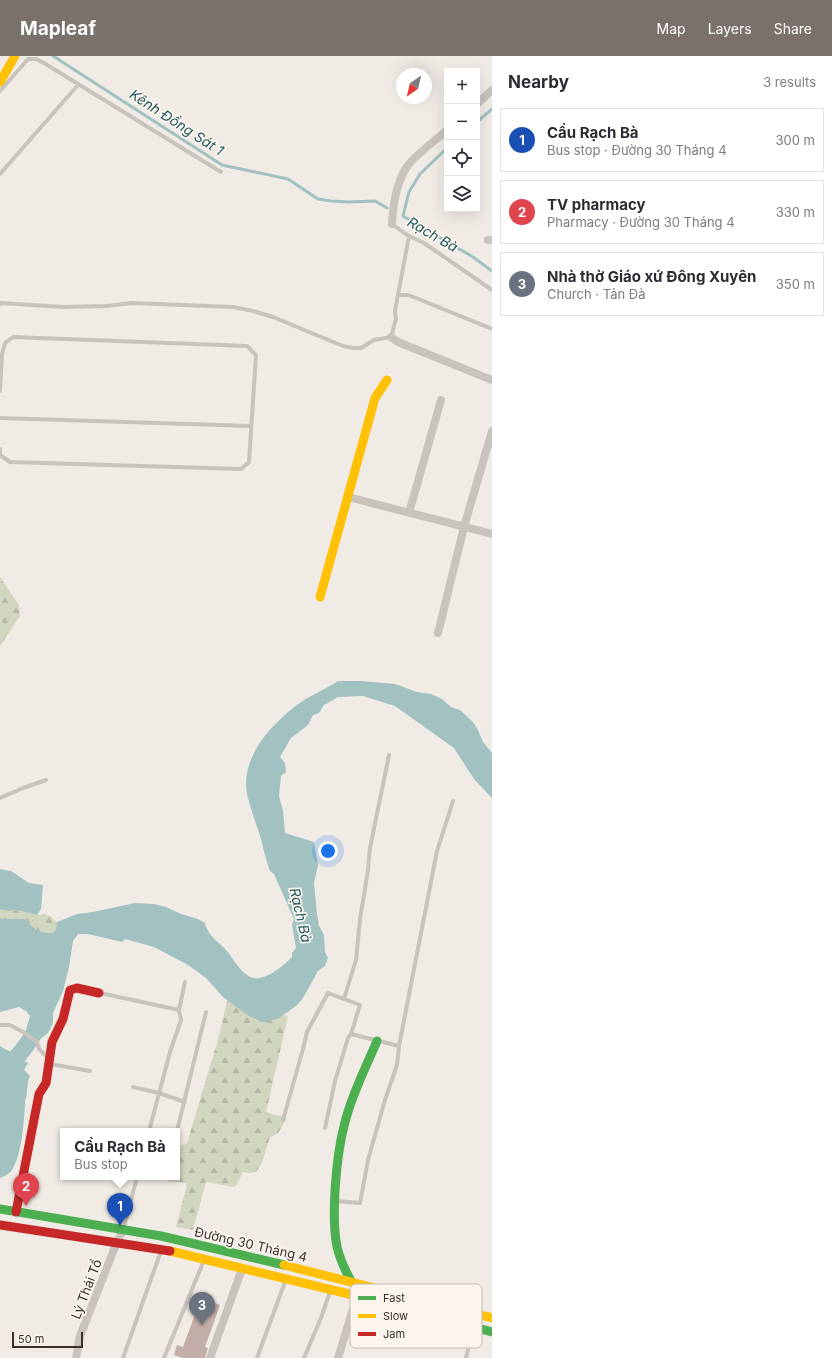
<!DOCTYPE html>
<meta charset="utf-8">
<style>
body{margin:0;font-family:Inter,sans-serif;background:#f2f2f3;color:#2b2b33}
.controls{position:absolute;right:12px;top:12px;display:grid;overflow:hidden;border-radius:0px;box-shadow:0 4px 16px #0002}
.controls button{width:36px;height:36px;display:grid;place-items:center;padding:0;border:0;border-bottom:1px solid #e1e1e2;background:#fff;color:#2b2b33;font:20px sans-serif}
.compass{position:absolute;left:396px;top:12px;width:36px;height:36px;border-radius:50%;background:#fff;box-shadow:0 4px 16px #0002;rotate:214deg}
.scale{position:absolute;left:12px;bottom:10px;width:71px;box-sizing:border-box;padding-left:4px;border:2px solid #3b302b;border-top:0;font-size:11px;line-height:14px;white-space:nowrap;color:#3b302b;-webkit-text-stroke:3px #fbf5ee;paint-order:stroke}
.you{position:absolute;left:328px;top:795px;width:14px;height:14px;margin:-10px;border:3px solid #fff;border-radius:50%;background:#1a73e8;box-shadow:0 0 0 6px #1a73e833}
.badge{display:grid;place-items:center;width:26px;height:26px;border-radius:50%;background:#7a716c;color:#fff;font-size:13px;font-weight:700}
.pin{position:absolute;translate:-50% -33px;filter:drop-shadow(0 1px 2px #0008)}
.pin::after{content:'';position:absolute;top:21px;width:14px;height:12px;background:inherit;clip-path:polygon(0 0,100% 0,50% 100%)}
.popup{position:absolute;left:60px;top:1072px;width:120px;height:52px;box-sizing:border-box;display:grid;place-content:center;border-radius:0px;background:#fff;filter:drop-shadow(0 1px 3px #0005);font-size:13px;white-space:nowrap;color:#7c7c81}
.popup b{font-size:15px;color:#2b2b33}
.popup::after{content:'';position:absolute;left:50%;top:100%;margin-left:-8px;border:8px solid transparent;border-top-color:#fff}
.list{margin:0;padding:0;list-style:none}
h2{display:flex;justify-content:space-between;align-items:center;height:52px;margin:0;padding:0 16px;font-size:17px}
h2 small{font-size:13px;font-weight:400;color:#7c7c81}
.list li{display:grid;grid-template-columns:26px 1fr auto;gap:12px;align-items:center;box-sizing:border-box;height:64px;margin:0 8px 8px;padding:0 8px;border:1px solid #e1e1e2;border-radius:0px}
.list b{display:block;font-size:15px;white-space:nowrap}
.list p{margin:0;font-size:13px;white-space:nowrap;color:#7c7c81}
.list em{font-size:13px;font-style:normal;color:#7c7c81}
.icon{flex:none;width:22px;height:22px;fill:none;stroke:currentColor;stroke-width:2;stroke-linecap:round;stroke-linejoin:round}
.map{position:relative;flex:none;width:492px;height:1302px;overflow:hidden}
header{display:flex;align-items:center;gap:24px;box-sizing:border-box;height:56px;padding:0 20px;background:#7a716c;color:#fff}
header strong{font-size:19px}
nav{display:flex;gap:22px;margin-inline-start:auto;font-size:14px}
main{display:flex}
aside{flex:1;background:#fff}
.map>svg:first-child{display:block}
.forest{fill:url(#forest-firs)}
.water{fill:#a1c2c1}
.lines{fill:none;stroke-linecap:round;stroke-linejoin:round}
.stream{stroke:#a1c2c1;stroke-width:3}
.river{stroke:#a1c2c1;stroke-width:17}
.building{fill:#c3afa7}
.lane{stroke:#c9c3be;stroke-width:4}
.street{stroke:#c9c3be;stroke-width:8}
.fast{stroke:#4caf50;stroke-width:9}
.slow{stroke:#ffc107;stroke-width:9}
.jam{stroke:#c62828;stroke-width:9}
.labels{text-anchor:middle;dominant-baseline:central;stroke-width:3.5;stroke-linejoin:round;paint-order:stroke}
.street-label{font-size:13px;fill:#3b302b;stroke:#fbf5ee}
.water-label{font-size:14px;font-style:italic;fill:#1f5a5e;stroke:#fbf5ee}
.key{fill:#fbf5ee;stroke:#c1bab4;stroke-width:1}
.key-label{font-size:11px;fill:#3b302b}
</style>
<header>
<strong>Mapleaf</strong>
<nav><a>Map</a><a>Layers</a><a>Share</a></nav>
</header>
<main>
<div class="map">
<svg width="492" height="1302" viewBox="0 0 492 1302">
<defs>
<pattern id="forest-firs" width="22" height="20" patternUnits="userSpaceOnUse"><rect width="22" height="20" fill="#d1d6bf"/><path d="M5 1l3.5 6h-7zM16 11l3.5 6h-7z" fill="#b4b8a4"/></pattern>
</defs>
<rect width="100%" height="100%" fill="#f0ebe5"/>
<path class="forest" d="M0,521l19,28 1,11 -20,30z
M0,853l8,2 9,-1 20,5 8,-1 5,2 7,6 -1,7 -3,4c-12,1 -21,-5 -28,-14h-22l-3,-1z
M229,936l39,20 20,4 -22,96 21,6 -9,15 -8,4 -8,26 -6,9 -6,1 -7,-1 -6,12 -3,3 -28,-5 -13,48 -17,-3 10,-38v-6c-6,-2 -12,0 -19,-2l1,-4h9v-28l1,-2 9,-4 32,-107z"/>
<path class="water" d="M338,625h23l34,3 22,8 14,2 11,5 9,8 9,3 13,12 5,8 5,12 9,11v45l-18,-19 -20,-31 -59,-42 -32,-10 -25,1 -14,8 -5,8 -6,2 -5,10 -17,13 -11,19 5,6 1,9 -5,4 -2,20 4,15 2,22 29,9 4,23 -4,18 3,31 2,12 5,9 1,17 3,6 -3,8 -7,5 -15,27 -7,8 -17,12 -9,3 -8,1 -13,-6 -26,-19 -17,-19 -18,-13 -34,-18 -29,-8 -3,3 -34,-8h-10l-5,7 -4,26 -6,24 -10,22v10l-5,10 -9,7 -13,-10 4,-14 -4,-5 -7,-4 -19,5v-94l3,1h22c7,9 16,15 28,14l3,-4 1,-7 20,-8 16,-2 42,-9 19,1 12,3 15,7 17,5 7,4c2,11 12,18 20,26 8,8 12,19 22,26 13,11 35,-8 45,-18v-4l4,-5 -4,-23 2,-6 -20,-45 -4,-3c-6,-16 -8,-32 -14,-47 -4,-14 -10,-27 -10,-41 1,-34 29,-62 55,-81 12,-8 25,-13 37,-21z
M0,813l11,2 18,12 14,2 -2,24 -4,6 -20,-5 -9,1 -8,-2z
M23,983l11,8 -10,14 4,2 -4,7 6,6c-3,7 -2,8 -3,15 0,4 -2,8 -2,12 -1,19 -3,51 -13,67 -3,4 -7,6 -12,8v-132l14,8z"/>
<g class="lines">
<path class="stream" d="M53,0l169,109 66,14 30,20 13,2 18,1 26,-1 12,7
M477,66l15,-13
M447,92l-27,26 -11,18 -6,24 70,41 19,14"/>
<path class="river" d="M0,1018c16,-13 37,-40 43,-60"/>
</g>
<path class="building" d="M201,1242l19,7 -15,42 3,1 -3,10h-22l-9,-3 3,-10 6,2z"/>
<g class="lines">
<path class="lane" d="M0,35l28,-32h8l8,4 177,109
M0,118l78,-89
M392,168l15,11 17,8 68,47
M398,239h10l8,3 76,31
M0,248l1,-1 62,4 44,-1 24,-3 102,4 20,4 20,6 70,29 10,2h8l13,-8 17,-3 5,-18 -1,-8 14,-75
M0,335l2,-37 3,-11 8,-6 234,9 9,9 -7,107 -8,7 -231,-7 -10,-7v-6
M0,362l251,8
M0,742l23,-10 23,-8
M100,937l79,17
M344,943l12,-39 4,-41 8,-49 2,-22 19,-93
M0,969h10l13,7 14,10 2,7 8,8
M351,978l48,12
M50,1008l40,7
M133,1031l26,6 26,9
M283,1064l20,-71 4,-17 21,-39 32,12 -9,29 -3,4 -13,43 -10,47
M149,1075l21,-79 11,-32 -2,-10 6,-28
M177,1075l29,-119
M336,1145l24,2 8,-43 17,-60 12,-35 2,-19 38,-195 16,-50
M124,1171l13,-50
M123,1302l38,-107
M164,1302l40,-98
M257,1302l28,-76
M304,1302l17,-40 9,-26
M466,1302l7,-29"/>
<path class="street" d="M477,48l15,-14
M392,168c1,-18 5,-45 17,-60 9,-11 27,-24 38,-34
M488,184h4
M391,281l7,5 94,38
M348,441l144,37
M409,457l32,-113
M438,577l26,-106 28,-96
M76,1302l4,-22 37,-94 6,-12
M210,1302l32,-89
M338,1302l19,-62"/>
<path class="fast" d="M0,1153l161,27 123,29
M351,1225c-6,-11 -11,-22 -14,-34 -6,-31 -1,-89 7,-121 7,-29 21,-57 33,-85
M353,1239l139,37"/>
<path class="slow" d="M0,26l15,-26
M320,541l55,-199 12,-18
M170,1195l183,44
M284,1209l208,53"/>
<path class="jam" d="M16,1156l23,-118 7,-11 6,-41 11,-23 7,-29 7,-2 22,5
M0,1169l170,26"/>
</g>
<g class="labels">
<g class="street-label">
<text transform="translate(251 1188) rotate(13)">Đường 30 Tháng 4</text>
<text transform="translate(86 1233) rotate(-69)">Lý Thái Tổ</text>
</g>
<g class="water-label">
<text transform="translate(177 66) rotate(33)">Kênh Đồng Sát 1</text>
<text transform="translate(433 178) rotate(30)">Rạch Bà</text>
<text transform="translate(301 859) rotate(77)">Rạch Bà</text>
</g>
</g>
<rect x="350" y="1228" width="132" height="64" rx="6" class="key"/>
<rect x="358" y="1240" width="18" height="4" fill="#4caf50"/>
<rect x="358" y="1258" width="18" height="4" fill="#ffc107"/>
<rect x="358" y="1276" width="18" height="4" fill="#c62828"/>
<g class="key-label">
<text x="383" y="1246">Fast</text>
<text x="383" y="1264">Slow</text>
<text x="383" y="1282">Jam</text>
</g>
</svg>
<div class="controls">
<button>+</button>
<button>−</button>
<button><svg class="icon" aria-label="locate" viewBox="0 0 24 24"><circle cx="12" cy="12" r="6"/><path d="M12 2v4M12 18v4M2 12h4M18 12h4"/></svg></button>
<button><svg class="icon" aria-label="layers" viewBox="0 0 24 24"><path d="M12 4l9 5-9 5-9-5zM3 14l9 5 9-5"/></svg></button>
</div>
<svg class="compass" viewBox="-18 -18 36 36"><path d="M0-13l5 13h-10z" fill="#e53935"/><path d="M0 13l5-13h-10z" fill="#7c7c81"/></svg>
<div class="scale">50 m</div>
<div class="you"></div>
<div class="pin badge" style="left:120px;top:1170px;background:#1a4fb4">1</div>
<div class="popup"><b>Cầu Rạch Bà</b>Bus stop</div>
<div class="pin badge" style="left:26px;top:1150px;background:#e0444e">2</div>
<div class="pin badge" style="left:202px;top:1269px;background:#6b7280">3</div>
</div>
<aside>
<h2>Nearby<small>3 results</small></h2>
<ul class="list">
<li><span class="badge" style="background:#1a4fb4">1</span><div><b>Cầu Rạch Bà</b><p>Bus stop · Đường 30 Tháng 4</p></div><em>300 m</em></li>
<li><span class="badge" style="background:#e0444e">2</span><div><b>TV pharmacy</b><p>Pharmacy · Đường 30 Tháng 4</p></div><em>330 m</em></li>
<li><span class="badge" style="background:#6b7280">3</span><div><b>Nhà thờ Giáo xứ Đông Xuyên</b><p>Church · Tản Đà</p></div><em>350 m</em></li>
</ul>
</aside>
</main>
